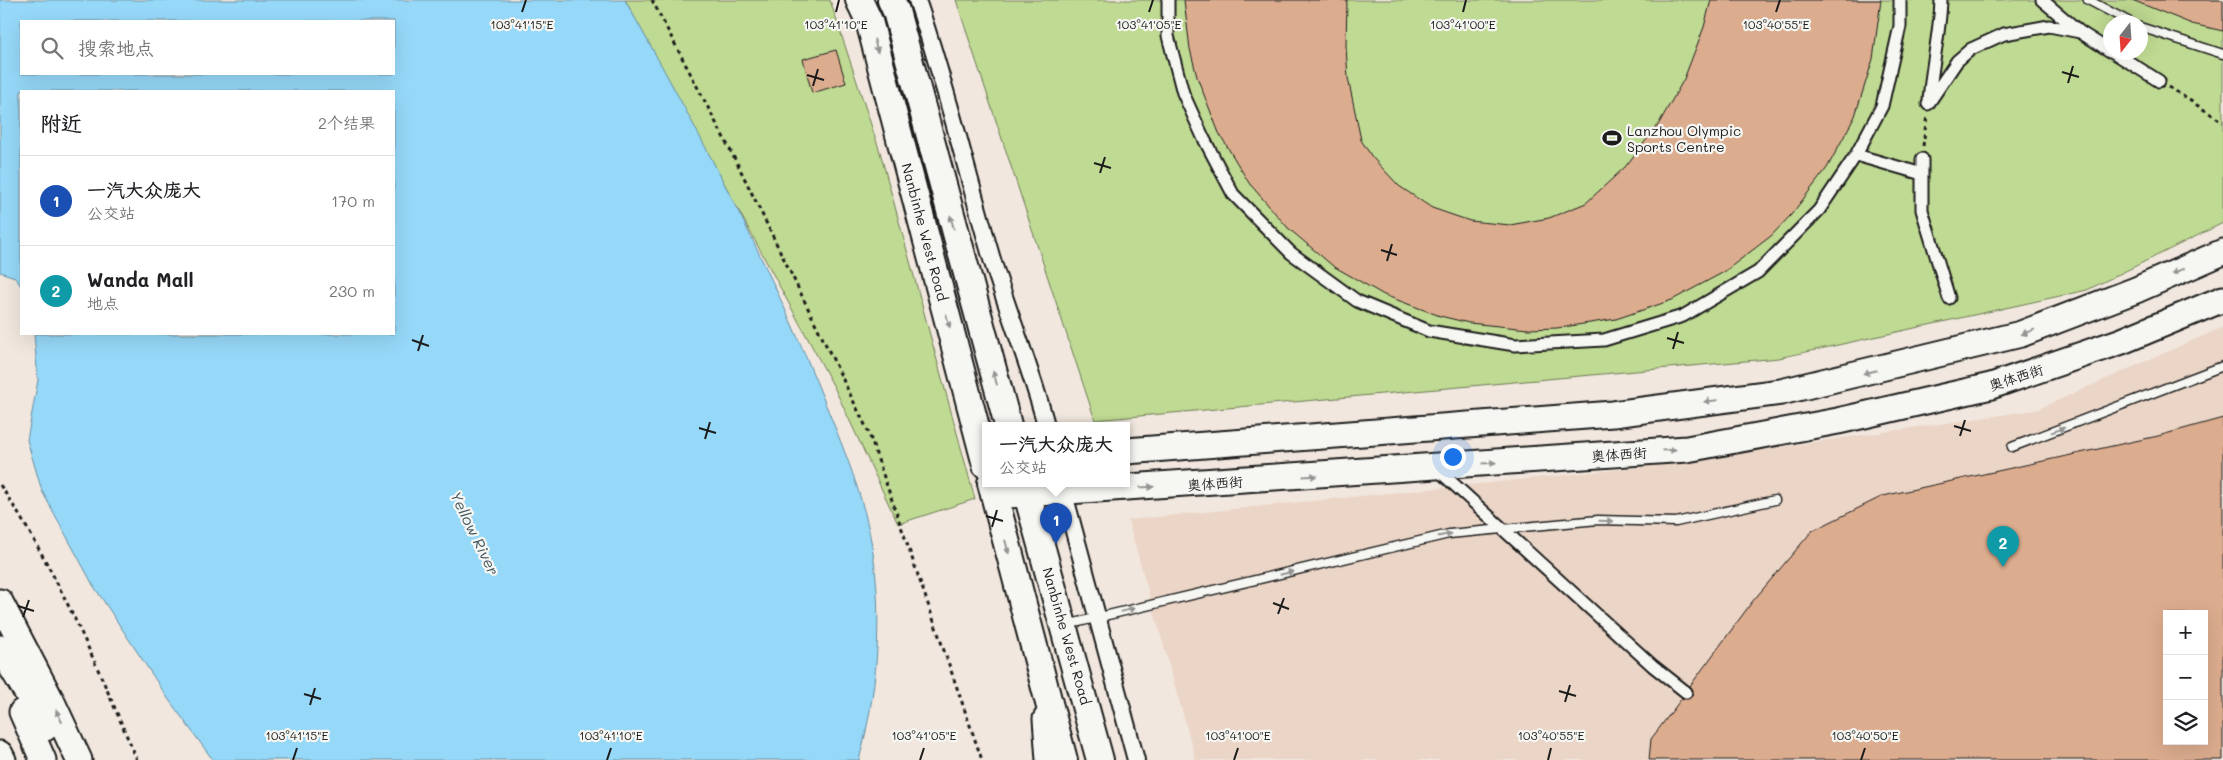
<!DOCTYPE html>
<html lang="zh">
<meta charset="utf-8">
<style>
body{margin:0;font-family:Mali,"LXGW WenKai TC",sans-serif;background:#f6f6f6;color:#202124}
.controls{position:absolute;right:15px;bottom:15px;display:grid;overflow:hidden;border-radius:0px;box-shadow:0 5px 20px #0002}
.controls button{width:45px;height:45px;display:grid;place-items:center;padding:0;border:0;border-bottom:1px solid #e0e0e0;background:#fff;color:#202124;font:25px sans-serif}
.compass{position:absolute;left:2103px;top:15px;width:45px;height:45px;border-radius:50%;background:#fff;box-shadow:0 5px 20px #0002;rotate:197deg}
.you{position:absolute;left:1452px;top:456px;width:18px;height:18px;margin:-12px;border:4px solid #fff;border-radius:50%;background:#1a73e8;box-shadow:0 0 0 8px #1a73e833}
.badge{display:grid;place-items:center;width:32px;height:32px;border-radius:50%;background:#2563eb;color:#fff;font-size:16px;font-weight:700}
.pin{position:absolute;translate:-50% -41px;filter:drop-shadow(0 1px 2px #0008)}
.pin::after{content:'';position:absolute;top:26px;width:18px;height:15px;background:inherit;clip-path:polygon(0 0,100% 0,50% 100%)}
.popup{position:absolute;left:982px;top:422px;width:148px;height:65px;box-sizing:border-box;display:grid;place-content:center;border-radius:0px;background:#fff;filter:drop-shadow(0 1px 4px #0005);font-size:16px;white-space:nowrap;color:#757577}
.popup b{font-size:19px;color:#202124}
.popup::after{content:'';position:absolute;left:50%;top:100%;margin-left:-10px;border:10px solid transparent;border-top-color:#fff}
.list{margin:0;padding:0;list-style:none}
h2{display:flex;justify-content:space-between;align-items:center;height:65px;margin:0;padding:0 20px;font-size:21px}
h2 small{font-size:16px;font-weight:400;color:#757577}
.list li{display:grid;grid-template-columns:32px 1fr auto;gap:15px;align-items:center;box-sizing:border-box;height:90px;padding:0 20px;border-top:1px solid #e0e0e0}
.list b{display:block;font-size:19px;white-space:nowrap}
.list p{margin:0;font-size:16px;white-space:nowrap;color:#757577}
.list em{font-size:16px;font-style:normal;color:#757577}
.icon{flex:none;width:28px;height:28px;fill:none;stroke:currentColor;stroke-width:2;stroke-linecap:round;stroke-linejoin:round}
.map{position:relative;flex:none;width:2223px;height:760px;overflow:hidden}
.search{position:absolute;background:#fff;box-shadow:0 5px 20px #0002;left:20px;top:20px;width:375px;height:55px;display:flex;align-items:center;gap:12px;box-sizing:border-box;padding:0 18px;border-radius:0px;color:#757577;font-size:19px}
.panel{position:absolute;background:#fff;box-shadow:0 5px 20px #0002;left:20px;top:90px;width:375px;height:245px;border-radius:0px}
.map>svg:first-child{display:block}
.built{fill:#ebd5c6;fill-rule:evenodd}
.green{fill:#bfda92;stroke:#6e7b57;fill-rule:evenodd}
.water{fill:#96d8f8;stroke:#658da0;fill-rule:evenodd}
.building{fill:#dcac8e;stroke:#1c1c1c;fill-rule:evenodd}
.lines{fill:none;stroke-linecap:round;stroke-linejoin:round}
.service-casing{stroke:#1c1c1c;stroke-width:11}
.pedestrian-casing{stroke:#1c1c1c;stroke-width:15}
.minor-casing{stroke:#1c1c1c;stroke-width:20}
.primary-casing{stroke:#1c1c1c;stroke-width:29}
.trunk-casing{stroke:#1c1c1c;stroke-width:30}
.path{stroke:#1c1c1c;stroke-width:3;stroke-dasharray:4 4;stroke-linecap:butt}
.service{stroke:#f6f6f2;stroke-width:8}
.pedestrian{stroke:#f6f6f2;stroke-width:11}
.minor{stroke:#f6f6f2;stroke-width:16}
.primary{stroke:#f6f6f2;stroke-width:25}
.trunk{stroke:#f6f6f2;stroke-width:26}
.oneway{fill:#949492}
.ticks{fill:none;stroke:#1c1c1c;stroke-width:2}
.labels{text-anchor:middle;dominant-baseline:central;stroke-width:4.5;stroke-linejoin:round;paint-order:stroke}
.poi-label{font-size:14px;fill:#1c1c1c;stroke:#f6f6f2;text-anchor:start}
.street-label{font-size:14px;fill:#1c1c1c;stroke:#f6f6f2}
.water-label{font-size:15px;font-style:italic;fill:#41545e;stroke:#f6f6f2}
.ticks-label{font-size:12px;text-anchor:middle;fill:#1c1c1c;stroke:#f6f6f2;stroke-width:4.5;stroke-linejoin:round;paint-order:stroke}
</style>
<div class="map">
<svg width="2223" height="760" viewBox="0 0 2223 760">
<rect width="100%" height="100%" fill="#f1e7de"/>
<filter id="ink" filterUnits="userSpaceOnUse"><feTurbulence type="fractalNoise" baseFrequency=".02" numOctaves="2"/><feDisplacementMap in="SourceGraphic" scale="10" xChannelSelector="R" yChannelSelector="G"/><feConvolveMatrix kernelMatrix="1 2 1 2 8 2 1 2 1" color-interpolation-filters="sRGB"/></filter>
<g filter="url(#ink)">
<path class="built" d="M2223,327v433h-1027l-68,-240 515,-53 393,-57zM2167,614h37v127h-37z"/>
<path class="green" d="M625,0h205l50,152 95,347 -77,25 -64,-137z
M956,0h1267v223l-136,67 -308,68 -684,62zM2110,22h30v30h-30z"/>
<path class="water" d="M0,0h625c72,128 141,257 196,393 21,52 44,104 52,160 10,68 4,141 -14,207h-646l-44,-60 -76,-115 -51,-94 -15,-51 11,-60 -4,-46h360v-243h-373v195l-6,-9 -15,-5zM21,21h373v53h-373z"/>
<path class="building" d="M1184,0h163l-1,47 2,31 13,62 11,17 27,29 33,22 38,13 40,4 39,-7 37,-15 39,-36 33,-42 26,-46 20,-52 7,-27h170l-8,59 -18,57 -28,52 -36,47 -20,21 -47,36 -52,28 -56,19 -59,9 -29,1 -59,-6 -29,-7 -56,-21 -51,-29 -45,-38 -39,-45 -30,-50 -22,-56 -7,-28z
M2132,0h91v31l-31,-7z
M836,50l10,33 -34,10 -9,-34z
M2223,418v342h-574l2,-21 31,-41 6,1 4,-3 1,-6 -3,-4 62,-84 60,-71 71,-35 275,-60zM2167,614h37v127h-37z"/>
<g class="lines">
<g class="service-casing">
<path id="service" d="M2088,0l42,22
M2140,27l83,27
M2012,447l211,-81
M1066,625l383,-91 149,-14 78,2 99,-22"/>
</g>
<g class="pedestrian-casing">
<path id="pedestrian" d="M1168,0v36l15,57 20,44 30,57 58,59 66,48 72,30 86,14 89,-5 79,-24 75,-44 61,-62 37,-55 26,-49 18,-80v-26
M2042,0l38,32 30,19
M2113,52l46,29
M1929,102c2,-34 11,-68 12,-102
M1928,104l29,-43 14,-12 33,-15 45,-8 31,6
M1856,155l66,19
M1922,159v51l27,88
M1436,468l217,198 33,26"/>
</g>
<g class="minor-casing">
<path id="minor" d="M917,0c29,84 49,170 74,256 17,57 40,112 55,169
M1061,483l75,277"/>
</g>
<g class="primary-casing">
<path id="primary" d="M1126,451l487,-37 168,-22 240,-58 115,-44 87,-38
M994,496l693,-47 151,-28 153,-35 131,-45 101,-42
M0,602l52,100 27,58
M0,648l35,58 10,22
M22,712l21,48
M1046,719l3,41
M0,754l3,6"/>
</g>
<g class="trunk-casing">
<path id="trunk" d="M859,0l10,21 117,444
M891,0l5,11 112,414
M991,483l73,277
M1024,483l76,277"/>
</g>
<path class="path" d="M652,0l86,165 130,266 114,329
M2169,87l54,35
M1923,146l4,-31
M0,485c57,85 97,181 137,275"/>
<use href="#service" class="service"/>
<use href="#pedestrian" class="pedestrian"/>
<use href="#minor" class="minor"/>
<use href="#primary" class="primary"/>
<use href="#trunk" class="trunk"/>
</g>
<defs><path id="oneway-solid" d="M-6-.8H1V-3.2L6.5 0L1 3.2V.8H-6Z" transform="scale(1.25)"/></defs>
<g class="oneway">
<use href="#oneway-solid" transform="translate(876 46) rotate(75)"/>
<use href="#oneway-solid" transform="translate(952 222) rotate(-105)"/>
<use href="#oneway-solid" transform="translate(2178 271) rotate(156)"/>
<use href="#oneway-solid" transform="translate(948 321) rotate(75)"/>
<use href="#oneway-solid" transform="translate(2028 332) rotate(160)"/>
<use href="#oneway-solid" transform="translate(1870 372) rotate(167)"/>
<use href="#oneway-solid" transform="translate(995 378) rotate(-106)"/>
<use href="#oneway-solid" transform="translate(1711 401) rotate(173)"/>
<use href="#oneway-solid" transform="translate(2058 430) rotate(-21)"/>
<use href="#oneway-solid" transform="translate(1669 450) rotate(-4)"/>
<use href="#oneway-solid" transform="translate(1489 463) rotate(-4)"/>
<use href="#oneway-solid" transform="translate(1310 476) rotate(-4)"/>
<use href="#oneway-solid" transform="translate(1147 487) rotate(-4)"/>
<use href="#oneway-solid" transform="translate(1606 521) rotate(1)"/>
<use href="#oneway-solid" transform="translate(1445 535) rotate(-11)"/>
<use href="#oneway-solid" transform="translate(1007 547) rotate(75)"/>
<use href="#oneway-solid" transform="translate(1287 573) rotate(-13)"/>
<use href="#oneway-solid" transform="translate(1128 610) rotate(-13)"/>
<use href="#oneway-solid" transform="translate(59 716) rotate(-115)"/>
</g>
</g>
<path class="ticks" d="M522,12l4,-12M836,12l3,-12M1149,12l4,-12M1463,12l3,-12M1776,12l4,-12M2062,72l17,5M807,75l17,5M2068,83l5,-17M813,86l5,-17M1094,163l17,5M1100,173l5,-16M1381,250l16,5M1387,261l5,-17M1667,338l17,5M412,340l17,6M1673,349l5,-17M418,351l5,-16M1954,426l17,5M699,428l17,5M1960,436l5,-16M705,439l5,-17M986,516l17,5M992,527l5,-17M1273,603l16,6M18,606l16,5M1278,614l6,-16M23,617l6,-17M1559,691l17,5M304,694l17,5M1565,702l5,-17M310,705l5,-17M293,760l4,-12M607,760l4,-12M920,760l4,-12M1234,760l4,-12M1548,760l3,-12M1861,760l4,-12"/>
<defs>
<g id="stadium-bare" transform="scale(1.5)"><path d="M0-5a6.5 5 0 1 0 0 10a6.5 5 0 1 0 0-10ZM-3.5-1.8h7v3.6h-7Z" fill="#1c1c1c" stroke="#f6f6f2" stroke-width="2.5" paint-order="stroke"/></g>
</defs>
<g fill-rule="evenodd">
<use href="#stadium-bare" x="1612" y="138"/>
</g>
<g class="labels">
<g class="poi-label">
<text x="1627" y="130">Lanzhou Olympic<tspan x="1627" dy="16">Sports Centre</tspan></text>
</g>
<g class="street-label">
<text transform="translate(925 232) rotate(75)">Nanbinhe West Road</text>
<text transform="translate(2016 377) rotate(-18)">奥体西街</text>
<text transform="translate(1619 454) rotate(-4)">奥体西街</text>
<text transform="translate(1215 483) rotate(-4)">奥体西街</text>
<text transform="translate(1067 636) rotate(74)">Nanbinhe West Road</text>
</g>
<g class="water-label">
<text transform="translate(475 533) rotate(64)">Yellow River</text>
</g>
</g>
<g class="ticks-label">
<text x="522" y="29">103°41'15"E</text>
<text x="836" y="29">103°41'10"E</text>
<text x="1149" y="29">103°41'05"E</text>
<text x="1463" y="29">103°41'00"E</text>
<text x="1776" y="29">103°40'55"E</text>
<text x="297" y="740">103°41'15"E</text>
<text x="611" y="740">103°41'10"E</text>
<text x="924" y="740">103°41'05"E</text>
<text x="1238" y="740">103°41'00"E</text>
<text x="1551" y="740">103°40'55"E</text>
<text x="1865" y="740">103°40'50"E</text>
</g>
</svg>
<div class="controls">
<button>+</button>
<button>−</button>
<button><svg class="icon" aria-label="layers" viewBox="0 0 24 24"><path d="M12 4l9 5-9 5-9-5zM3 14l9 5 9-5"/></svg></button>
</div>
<svg class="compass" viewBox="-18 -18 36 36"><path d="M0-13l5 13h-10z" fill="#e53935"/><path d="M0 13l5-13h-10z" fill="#757577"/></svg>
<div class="you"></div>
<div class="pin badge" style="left:1056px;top:544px;background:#1a4fb4">1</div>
<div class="popup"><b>一汽大众庞大</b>公交站</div>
<div class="pin badge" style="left:2003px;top:567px;background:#0f9aa8">2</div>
<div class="search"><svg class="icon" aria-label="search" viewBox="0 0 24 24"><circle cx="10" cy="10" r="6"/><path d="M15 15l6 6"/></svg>搜索地点</div>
<section class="panel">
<h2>附近<small>2个结果</small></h2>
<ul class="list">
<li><span class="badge" style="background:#1a4fb4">1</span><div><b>一汽大众庞大</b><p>公交站</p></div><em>170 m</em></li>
<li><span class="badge" style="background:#0f9aa8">2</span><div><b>Wanda Mall</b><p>地点</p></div><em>230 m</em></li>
</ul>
</section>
</div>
